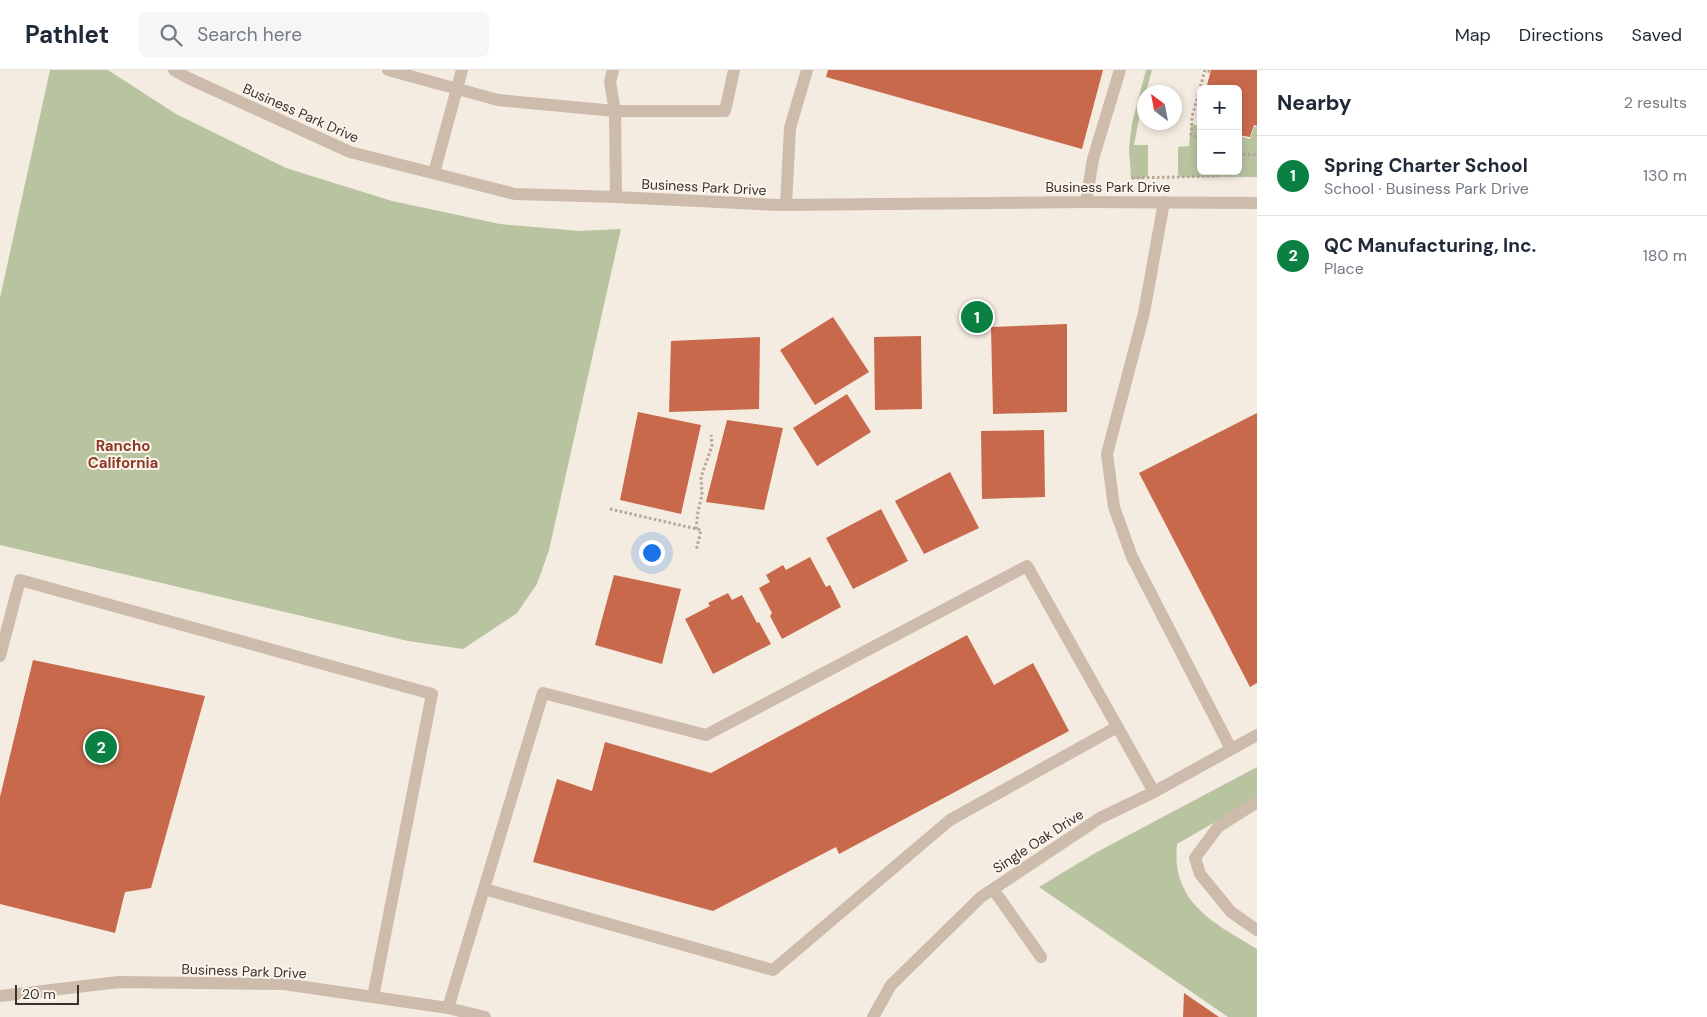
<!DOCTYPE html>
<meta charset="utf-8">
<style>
body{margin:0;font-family:"DM Sans",sans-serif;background:#f6f6f7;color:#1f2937}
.controls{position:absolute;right:15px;top:15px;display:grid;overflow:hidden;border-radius:8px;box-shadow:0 2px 8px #0003}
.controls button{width:45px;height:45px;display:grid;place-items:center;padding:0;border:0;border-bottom:1px solid #e0e1e3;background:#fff;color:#1f2937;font:25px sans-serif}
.compass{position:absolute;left:1137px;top:15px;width:45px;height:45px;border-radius:50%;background:#fff;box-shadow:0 2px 8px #0003;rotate:328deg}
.scale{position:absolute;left:15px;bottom:12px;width:64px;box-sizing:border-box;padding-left:5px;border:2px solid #3b302b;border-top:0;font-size:14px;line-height:18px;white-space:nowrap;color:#3b302b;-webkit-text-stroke:4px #fbf5ee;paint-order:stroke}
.you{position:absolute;left:651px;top:482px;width:18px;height:18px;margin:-12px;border:4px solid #fff;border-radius:50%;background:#1a73e8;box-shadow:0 0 0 8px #1a73e833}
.badge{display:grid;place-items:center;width:32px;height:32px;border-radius:50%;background:#0b8043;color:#fff;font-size:16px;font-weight:700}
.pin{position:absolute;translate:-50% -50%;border:2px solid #fff;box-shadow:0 1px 5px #0006}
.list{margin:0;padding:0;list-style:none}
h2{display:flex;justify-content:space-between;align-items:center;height:65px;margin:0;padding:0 20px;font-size:21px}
h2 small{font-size:16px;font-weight:400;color:#747a83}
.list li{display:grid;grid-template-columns:32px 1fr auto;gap:15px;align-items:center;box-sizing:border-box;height:80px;padding:0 20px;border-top:1px solid #e0e1e3}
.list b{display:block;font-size:19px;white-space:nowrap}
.list p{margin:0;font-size:16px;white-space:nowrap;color:#747a83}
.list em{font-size:16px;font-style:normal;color:#747a83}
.icon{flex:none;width:28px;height:28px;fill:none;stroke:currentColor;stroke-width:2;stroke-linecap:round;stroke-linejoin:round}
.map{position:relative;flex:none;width:1257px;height:947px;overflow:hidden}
header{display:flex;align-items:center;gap:30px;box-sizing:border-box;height:70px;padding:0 25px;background:#fff;border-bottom:1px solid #e0e1e3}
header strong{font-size:24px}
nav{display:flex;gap:28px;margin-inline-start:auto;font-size:18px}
.search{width:350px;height:45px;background:#f6f6f7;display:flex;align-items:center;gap:12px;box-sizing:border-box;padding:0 18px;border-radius:8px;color:#747a83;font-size:19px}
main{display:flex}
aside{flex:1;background:#fff}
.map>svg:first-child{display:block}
.green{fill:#b8c4a0}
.building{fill:#c8694b}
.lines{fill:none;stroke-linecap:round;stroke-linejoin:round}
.path{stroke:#b9a596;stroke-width:3;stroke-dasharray:2.5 2.5;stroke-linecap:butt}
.minor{stroke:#cdbbac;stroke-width:12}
.labels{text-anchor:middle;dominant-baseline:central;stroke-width:4;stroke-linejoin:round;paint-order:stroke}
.street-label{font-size:14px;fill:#3b302b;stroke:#fbf5ee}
.neighbourhood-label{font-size:15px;font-weight:bold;fill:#8c3b22;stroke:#fbf5ee}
</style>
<header>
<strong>Pathlet</strong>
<div class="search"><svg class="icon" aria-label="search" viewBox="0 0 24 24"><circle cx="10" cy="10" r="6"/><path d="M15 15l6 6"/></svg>Search here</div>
<nav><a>Map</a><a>Directions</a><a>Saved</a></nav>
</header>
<main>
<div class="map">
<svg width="1257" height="947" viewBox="0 0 1257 947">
<rect width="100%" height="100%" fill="#f4ebe1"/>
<path class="green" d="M50,0h58l68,44 110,54 106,33 108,23 80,7 41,-2 -72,321 -12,34 -20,29 -54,36 -55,-8 -408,-96v-247z
M1146,0h6l-6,22h-2l-10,53h14v31l-5,3h-12l-2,-31 3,-25z
M1191,54l10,2v45h37v-35l12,3 4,-12h3v50h-77l-2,-3v-27l11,-1z
M1257,697v31l-80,46c-1,11 -1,24 3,35 11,35 48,52 77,70v68h-29l-189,-130 58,-35z"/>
<path class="building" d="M828,0h275l-21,79 -256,-72z
M1211,0h46v56l-3,-1 -4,12 -12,-2v-46h-32z
M1200,43h1v12l-4,-1z
M833,247l36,55 -54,33 -35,-55z
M1067,254v88l-74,2 -2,-87z
M921,266l1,73 -47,1 -1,-73z
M760,267l-1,72 -90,3 2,-71z
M847,324l24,38 -54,34 -24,-38z
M638,342l63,13 -20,89 -61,-14z
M1257,343v270l-7,4 -111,-214z
M727,350l56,8 -19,82 -58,-8z
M1044,360l1,67 -63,2 -1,-68z
M950,402l29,56 -55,26 -29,-53z
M881,439l27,52 -55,28 -27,-51z
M810,487l16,30 4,-2 11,22 -59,32 -12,-23 2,-3 -13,-25 11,-6 -4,-7 17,-10 3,5z
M614,505l67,14 -19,75 -67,-19z
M728,523l4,7 10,-5 15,28 2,-1 12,22 -58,30 -28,-55 25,-13 -2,-3z
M967,565l27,50 39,-22 36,68 -230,123 -3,-7 -123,64 -180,-49 24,-83 35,12 13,-49 106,31z
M33,590l172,36 -54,192 -26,4 -10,41 -115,-29v-107z
M1184,923l35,24h-36z"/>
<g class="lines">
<path class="path" d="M1201,68l-10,-3 1,-18 13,-47 6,2
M1238,84l19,1
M1132,108l86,-2 -1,-5
M610,439l91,21 -5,21
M696,459l2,-18 4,-16 -1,-18 11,-31 -1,-11"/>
<path class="minor" d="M174,0l14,8 162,74 165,42 101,3 163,8 307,-3 171,1
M388,0l110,30 117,11h110l9,-41
M613,0l-3,12 5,29 1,86
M434,103l28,-103
M1086,132l7,-43 27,-89
M1164,132l-20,111 -37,141 7,53 18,50 99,192
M786,135l4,-77 17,-58
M0,586l20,-76 412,114 -59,303
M1257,732l-39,25 -23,31 5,16 31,38 26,18
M484,819l289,81 177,-150 167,-93
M993,819l48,68
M0,926l119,-14 165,2 164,24 37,9
M448,938l95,-315 163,42 321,-169 127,226
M873,947l18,-32 90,-88 119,-79 54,-26 103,-57"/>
</g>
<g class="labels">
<g class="street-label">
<text transform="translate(301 43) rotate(24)">Business Park Drive</text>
<text transform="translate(704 117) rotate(3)">Business Park Drive</text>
<text x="1108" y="117">Business Park Drive</text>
<text transform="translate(1038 771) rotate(-33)">Single Oak Drive</text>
<text transform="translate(244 901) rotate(2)">Business Park Drive</text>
</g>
<g class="neighbourhood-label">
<text x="123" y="376">Rancho<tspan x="123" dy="17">California</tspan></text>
</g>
</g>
</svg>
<div class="controls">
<button>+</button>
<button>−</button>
</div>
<svg class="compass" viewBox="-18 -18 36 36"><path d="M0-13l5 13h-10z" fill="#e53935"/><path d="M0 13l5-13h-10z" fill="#747a83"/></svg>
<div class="scale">20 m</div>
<div class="you"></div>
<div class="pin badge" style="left:977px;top:247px">1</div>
<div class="pin badge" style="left:101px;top:677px">2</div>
</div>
<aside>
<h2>Nearby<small>2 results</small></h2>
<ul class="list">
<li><span class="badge">1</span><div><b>Spring Charter School</b><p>School · Business Park Drive</p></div><em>130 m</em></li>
<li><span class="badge">2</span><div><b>QC Manufacturing, Inc.</b><p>Place</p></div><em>180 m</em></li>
</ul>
</aside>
</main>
